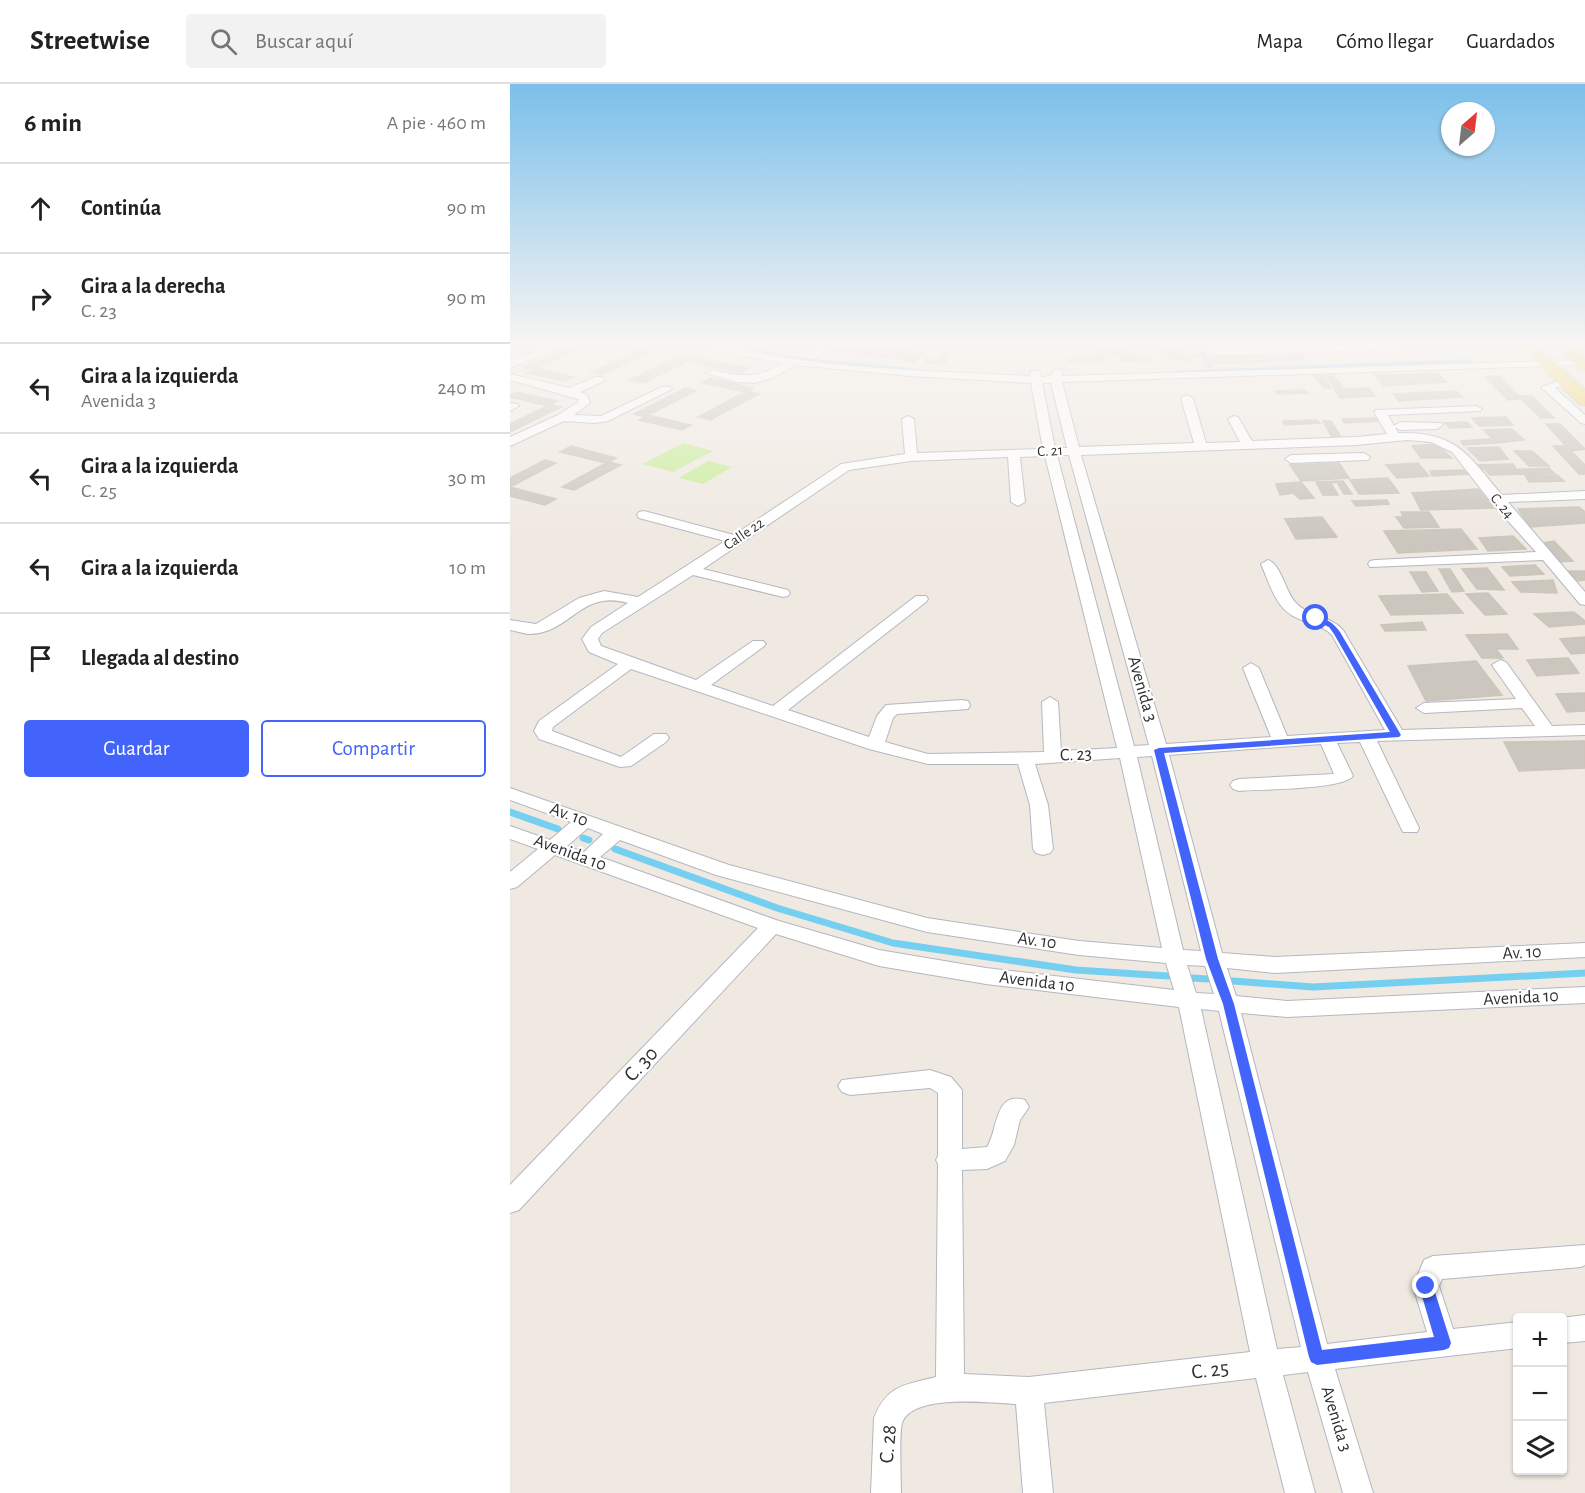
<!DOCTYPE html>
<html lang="es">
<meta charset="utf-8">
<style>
body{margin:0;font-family:"Alegreya Sans",sans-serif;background:#f2f2f2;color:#222}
.controls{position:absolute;right:18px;bottom:18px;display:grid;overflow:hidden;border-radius:6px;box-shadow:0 2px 4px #0004}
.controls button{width:54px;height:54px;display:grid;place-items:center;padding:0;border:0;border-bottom:2px solid #e0e0e0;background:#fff;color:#222;font:30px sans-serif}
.compass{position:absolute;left:931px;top:18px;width:54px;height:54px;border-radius:50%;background:#fff;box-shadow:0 2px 4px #0004;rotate:28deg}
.stop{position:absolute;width:18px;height:18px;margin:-14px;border:4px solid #4264fb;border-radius:50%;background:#fff}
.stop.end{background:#4264fb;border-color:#fff;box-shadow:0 2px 6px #0008}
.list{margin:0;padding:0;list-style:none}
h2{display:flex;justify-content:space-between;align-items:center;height:78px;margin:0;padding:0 24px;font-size:26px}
h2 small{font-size:20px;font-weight:400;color:#767676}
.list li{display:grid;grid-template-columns:39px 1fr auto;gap:18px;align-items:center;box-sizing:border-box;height:90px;padding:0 24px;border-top:2px solid #e0e0e0}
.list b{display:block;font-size:22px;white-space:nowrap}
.list p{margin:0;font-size:20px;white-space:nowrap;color:#767676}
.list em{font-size:20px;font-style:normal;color:#767676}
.actions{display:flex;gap:12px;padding:18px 24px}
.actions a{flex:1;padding:14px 0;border:2px solid #4264fb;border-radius:6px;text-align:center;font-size:21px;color:#4264fb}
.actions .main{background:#4264fb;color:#fff}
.icon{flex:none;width:33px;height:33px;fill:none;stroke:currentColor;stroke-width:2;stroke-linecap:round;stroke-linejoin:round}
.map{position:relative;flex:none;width:1075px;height:1409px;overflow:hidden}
header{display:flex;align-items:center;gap:36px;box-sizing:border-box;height:84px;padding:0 30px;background:#fff;border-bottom:2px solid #e0e0e0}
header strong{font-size:28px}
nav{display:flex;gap:33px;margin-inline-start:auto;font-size:21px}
.search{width:420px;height:54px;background:#f2f2f2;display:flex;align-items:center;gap:15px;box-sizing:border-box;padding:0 21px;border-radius:6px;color:#767676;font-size:22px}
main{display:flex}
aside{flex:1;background:#fff}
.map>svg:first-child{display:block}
.pitch{fill:#c9ec9a}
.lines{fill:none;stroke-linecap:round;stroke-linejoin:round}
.stream-far1{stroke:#75cff0;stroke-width:4}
.stream{stroke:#75cff0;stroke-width:7}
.building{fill:#cbc7bf;stroke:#cbc5ba;stroke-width:1.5}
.street-casing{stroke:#b4b7c1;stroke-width:2}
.primary-casing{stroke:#c9c9c9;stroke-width:3}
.street{fill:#fff;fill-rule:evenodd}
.primary{fill:#f2d163;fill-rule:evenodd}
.route{fill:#4264fb}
.labels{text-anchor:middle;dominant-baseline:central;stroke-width:4.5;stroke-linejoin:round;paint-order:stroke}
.far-street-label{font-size:15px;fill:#2e2e2e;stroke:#fff}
.street-label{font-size:18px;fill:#2e2e2e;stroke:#fff}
.near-street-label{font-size:21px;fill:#2e2e2e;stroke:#fff}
</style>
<header>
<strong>Streetwise</strong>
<div class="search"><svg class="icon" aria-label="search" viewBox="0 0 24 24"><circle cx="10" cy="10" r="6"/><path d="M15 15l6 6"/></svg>Buscar aquí</div>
<nav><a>Mapa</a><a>Cómo llegar</a><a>Guardados</a></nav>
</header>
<main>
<aside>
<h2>6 min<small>A pie · 460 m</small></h2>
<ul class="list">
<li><svg class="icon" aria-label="ahead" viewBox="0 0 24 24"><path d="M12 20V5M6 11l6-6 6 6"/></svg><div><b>Continúa</b></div><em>90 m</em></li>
<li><svg class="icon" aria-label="right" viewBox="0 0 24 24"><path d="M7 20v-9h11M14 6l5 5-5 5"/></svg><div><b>Gira a la derecha</b><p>C. 23</p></div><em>90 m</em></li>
<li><svg class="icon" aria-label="left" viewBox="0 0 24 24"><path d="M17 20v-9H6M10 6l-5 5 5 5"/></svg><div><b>Gira a la izquierda</b><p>Avenida 3</p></div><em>240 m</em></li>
<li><svg class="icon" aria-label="left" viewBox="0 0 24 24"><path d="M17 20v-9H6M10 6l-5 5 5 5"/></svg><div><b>Gira a la izquierda</b><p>C. 25</p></div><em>30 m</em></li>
<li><svg class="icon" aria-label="left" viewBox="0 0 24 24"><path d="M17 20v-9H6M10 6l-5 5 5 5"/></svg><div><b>Gira a la izquierda</b></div><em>10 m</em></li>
<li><svg class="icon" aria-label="arrive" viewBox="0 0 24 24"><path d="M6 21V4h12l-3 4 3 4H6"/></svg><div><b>Llegada al destino</b></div></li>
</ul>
<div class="actions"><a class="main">Guardar</a><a>Compartir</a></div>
</aside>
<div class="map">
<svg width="1075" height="1409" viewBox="0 0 1075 1409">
<rect width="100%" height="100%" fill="#efe9e1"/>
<path class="pitch" d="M173,359l30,8 -40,21 -30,-8z
M198,377l24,6 -29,17 -24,-6z"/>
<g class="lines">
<path class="stream-far1" d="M192,258l16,3
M690,258l9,24
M242,267l45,8 120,12
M664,289l296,-12"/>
<path class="stream" d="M0,728l48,17
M73,754l6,2
M105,765l162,59 116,35 183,27 92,6
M683,894l14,1
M723,897l80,6 272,-14"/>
</g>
<path class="building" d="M89,258h24l23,5 -6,3 10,2 -49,23 -11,-2 48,-22z
M269,258h42l-8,6 -11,-1 2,-2 -27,-2z
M609,258h17l1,6h-6v6h12l1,4h8v4l-35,-1 5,-2 -1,-4h-12v-7h6l-1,-4h5z
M938,258h43l-12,8z
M336,259l10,1 -2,1 28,2 -10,9 -11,-1 2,-2 -28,-2z
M64,261l10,2 -49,21 39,9 -9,4 -39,-8 7,-3 -10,-3z
M649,261h22l2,10 19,-1 1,2h-12l1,6h-8l-1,-3 -22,-1z
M586,263h8v10h-9z
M378,264l10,1 -2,2 29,1 -10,10 -11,-1 2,-2 -28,-2z
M790,267l6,9h-15l-5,-7z
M742,268l5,10 -15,1 -5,-10z
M433,269h8l-5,9 -21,2 2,-5 13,1z
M711,269h15l5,10h-15z
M743,269h10l10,8 -15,1z
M759,269h6l2,3h10l3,5h-16z
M699,271h12l4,8 -20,1 -2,-5h7z
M170,273l10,2 6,-2 53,11 -9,5 -52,-12 -44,22 -15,-3z
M558,274l36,1v3h-36z
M928,289l8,9 -62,4 -10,-11z
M804,291h8l9,13h-7z
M815,291h8l10,12h-9z
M989,292l20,20h13l22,22h-13l-20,-19 -13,1 -23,-23z
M200,294l43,10 -6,3 12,3 -49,26 -12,-3 47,-25 -43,-9z
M175,304l11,3 -48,24 43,10 -9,5 -43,-10 7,-3 -12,-3z
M859,304l6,8 -35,2 -6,-9z
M795,306l3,3 -31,1 -2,-3z
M946,307l7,6 -64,4 -6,-7z
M7,308l40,9 -7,4 11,2 -51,25v-8l37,-18 -37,-9v-2z
M996,333l7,8 -34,1 -7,-8z
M865,334l3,3 -34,2 -2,-4z
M806,336l4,3 -36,2 -1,-4z
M813,337h8l10,16h-9z
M957,338l5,5 -22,1 -5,-5z
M1036,340h14l25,25 -14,2 14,14v9h-6l-26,-28h13z
M1002,345l12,11 -28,3 -12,-13z
M980,355l4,4 -31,2 -2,-4z
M926,360l16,14h-31l-9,-12z
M61,362l45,12 -7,4 12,3 -47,25 -12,-3 44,-24 -46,-11z
M989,363l9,12 -28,2 -13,-13z
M1004,367h18l17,15h-20z
M35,376l11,3 -46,24 46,12 -11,6 -35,-9v-18z
M829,379l10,15 -48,3 -11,-16z
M908,379l11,13 -32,2 -11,-13z
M1003,380l3,5h-34l-4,-4z
M1039,384l5,5 -64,2 -4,-4z
M953,386l5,4 -36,2 -2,-5z
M1015,391h32l7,6 -35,1z
M878,394l11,15 -40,1 -9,-14z
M833,397l9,13h-8l-7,-12 -6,1 7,12h-15l-7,-13z
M791,398l13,16 -14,1 -7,-6 -13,2 -4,-11z
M968,405l16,19 -73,2 -9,-17z
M877,416l2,4 -33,2 -4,-5z
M1069,423l6,5v11l-55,4 -12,-18z
M891,428h28l10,15 -35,1 -8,-11h7z
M812,433l15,20 -41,2 -11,-20z
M951,445l16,20 -79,4 -14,-22z
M1003,452l13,13 -38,2 -9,-13z
M1044,457l19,20 -16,1 -15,-19z
M1025,481l9,9 -34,2 -8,-9z
M977,484l17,22 -27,-1 -15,-20z
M929,485h11l14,22 -12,1z
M1058,487h17v9l-7,1z
M900,488h16l12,19 -16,1z
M1043,496l4,13 -36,-1 -9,-10z
M978,509l19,21 -22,1 -19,-21z
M937,510l16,19 -72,2 -12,-19z
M1064,528l11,9v3l-36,3 -15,-13z
M912,538l4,8 -41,1 -4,-6z
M997,550l11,15h-22l7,9h-21l-16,-23z
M1075,553v16l-14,1 -11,-15z
M1058,574l11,15 -42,3 -10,-16z
M966,577l26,34 -76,6 -18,-35z
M1075,609v18l-18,1 -11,-18z
M1075,657v27l-66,3 -15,-29z"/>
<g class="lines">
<g class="street-casing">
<path id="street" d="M48,258l9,2 -57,24v-7z
M169,258c38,-1 76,11 113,17 79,11 159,13 238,17l1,-5h8l2,6 10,-1 2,-6h8l1,6 523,-16v4l-4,1 -519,17 17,65 115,-4 -13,-45 6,-3 6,3 13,45 34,-1 -12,-23 6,-3 4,1 14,24 104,-4 31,-3 -13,-22 2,-2 100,-4 6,3 -2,2 -92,4 6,11 6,-4 41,1 2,2 -6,4 -37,1 -5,-3 3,6c59,-2 70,22 104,62l83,-4v8l-77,3 77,90v13l-5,-1 -37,-44 -173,7 -2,-3 2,-3 5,-1 161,-8 -45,-50 -39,-50 -21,-10 -24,-2 -51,5 -275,10 85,289 105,-7 -28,-69 8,-5 8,5 28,68 98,-6 -53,-95c-11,-11 -26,-12 -39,-19 -18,-10 -24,-34 -32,-52l7,-4c12,3 18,32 27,42 13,15 35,13 48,28l59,100 133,-4 -13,-18 -98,5 -8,-5 8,-5 92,-4 -24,-34 8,-5 6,2 46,64 33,-1v10l-208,6 42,87 -2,4h-14l-2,-4 -41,-86 -23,1 16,33c-10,14 -93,13 -114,15l-6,-2 -3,-4 3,-4 6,-2 95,-5 -13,-30 -152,11 53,198 53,4 310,-14v14l-310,16 -48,-5 9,28 51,5 298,-14v16l-298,14 -46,-4 86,331 100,-12 -14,-46 11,-26 9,-4 152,-11v20l-4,2 -139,12 -3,7 14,43 65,-7v26l-183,21 38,124h-30l-35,-121 -25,3 32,118h-30l-29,-115 -212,25 9,90h-30l-7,-89c-25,-1 -104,-11 -114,19 -3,11 -1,56 -1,70h-30l3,-75c13,-33 30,-33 62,-41l2,-213 -2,-4 2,-4v-63l-8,-5 -80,7 -8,-3 -4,-6 4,-6 88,-10 21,7 11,13v59l25,-2c11,-16 7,-57 38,-47l4,7 -9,13 -6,25 -9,16 -18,8 -25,1 2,204 65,3 221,-25 -71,-345 -193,-23 -107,-18 -103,-32 -257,276 -9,3v-28l248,-257 -203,-73 -38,32 -7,2v-17l28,-23 -28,-10v-13l40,14 21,-18 -61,-22v-12l219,77 198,53 152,23 83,7 -42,-190 -85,6 13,41 5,44 -3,4 -7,2 -7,-2 -3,-4 -3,-44 -12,-41h-90l-59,-15 -238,-80 -78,58 -1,4 69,26 33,-23h12l3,4 -3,4 -35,24 -11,1 -81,-28 -5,-8 5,-10 79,-57 -29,-12 -7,-13 9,-12 37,-24c-48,-14 -58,32 -100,31 -6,-1 -12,-3 -18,-4v-10l26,4 43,-26 25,-7 34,6 87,-56 -86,-23 -2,-3 2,-3 5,-1 90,24 107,-71 64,-10 -3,-35 6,-3 6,3 3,34 126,-4 -12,-66 -121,-7 -115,-11 -20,12 -21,6 -18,-1 -30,-9 5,-3c30,6 45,10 72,-7l-99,-18zM532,299h9l16,65h-12zM547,371h12l80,290 -15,1zM535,372l72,292 -56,3 -3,-49 -8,-5 -8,5 2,50 -116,2 -43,-12 8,-24 4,-4 71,-5 2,-4 -2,-4 -6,-1 -76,5 -9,11 -8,21 -81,-27 138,-108 2,-3 -2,-3h-10l-143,110 -62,-21 52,-38 3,-3 -3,-3h-10l-57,39 -95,-34 -3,-7 4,-6 91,-58 90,22 5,-1 2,-3 -2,-3 -85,-21 146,-99 62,-9 97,-4 3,45 7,4 7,-4 -5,-45zM642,672l49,195 -18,-1 -46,-193zM78,744l15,6 -19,18 -17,-6zM110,756l96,35 211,57 152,23 87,8 8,27 -188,-22 -107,-18 -100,-29 -179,-64zM677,881l18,1 9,28 -18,-1zM691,925l18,2 82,336 -24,2z
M314,258h11l-20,17h-8v-4z
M695,258h10l4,7 214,-7 5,3 -5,3 -217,7 -4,-1z
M0,290l59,14 27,-11h8v4l-24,11 7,3 3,8 -16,12 27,1 61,-29h8l2,2 -64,32 -13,2 -31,-2 -54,25v-9l48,-22 20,-13v-3l-68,-19z
M1056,295l4,1v4l-15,4 30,27v9l-4,-1 -40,-36z
M0,319l7,1 2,2 -9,5z
M854,369l6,4 -2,3 -77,3 -6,-4 6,-4z
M1075,1231v26l-23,2 -1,-25z"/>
</g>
<g class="primary-casing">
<path id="primary" d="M1007,258h17l51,48v15l-6,-1z
M1043,258h17l15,14v14l-6,-1z"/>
</g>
<use href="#street" class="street"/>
<use href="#primary" class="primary"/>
</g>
<linearGradient id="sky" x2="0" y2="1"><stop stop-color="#7abfeb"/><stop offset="0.57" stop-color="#f8f5f2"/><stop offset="1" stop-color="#f8f5f2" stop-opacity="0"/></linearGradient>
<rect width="1075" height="455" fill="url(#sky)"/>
<path class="route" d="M803,533c11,-1 21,6 27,15l61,103 -2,2 -235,16 54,206 16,45 88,346 112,-13 -15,-51 2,-4 5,-2 5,2 2,4 18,57 -2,5 -5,2 -127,15 -6,-3 -2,-5 -86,-353 -17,-45 -52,-209 5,-2 231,-16 -56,-98 -5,-7 -16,-7z"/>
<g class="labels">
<g class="far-street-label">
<text transform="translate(540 367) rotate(-3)">C. 21</text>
<text transform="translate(992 422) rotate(50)">C. 24</text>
<text transform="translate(234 450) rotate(-34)">Calle 22</text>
</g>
<g class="street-label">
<text transform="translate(632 605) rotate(74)">Avenida 3</text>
<text transform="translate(566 671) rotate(-3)">C. 23</text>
<text transform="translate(59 731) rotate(20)">Av. 10</text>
<text transform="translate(60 769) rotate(20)">Avenida 10</text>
<text transform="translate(527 857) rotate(8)">Av. 10</text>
<text transform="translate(1012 869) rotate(-3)">Av. 10</text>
<text transform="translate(527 898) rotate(7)">Avenida 10</text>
<text transform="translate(1011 914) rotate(-3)">Avenida 10</text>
<text transform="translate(826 1335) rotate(73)">Avenida 3</text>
</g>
<g class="near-street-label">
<text transform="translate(131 980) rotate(-47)">C. 30</text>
<text transform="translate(700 1286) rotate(-7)">C. 25</text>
<text transform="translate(378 1360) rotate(-85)">C. 28</text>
</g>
</g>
</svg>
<div class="controls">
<button>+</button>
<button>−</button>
<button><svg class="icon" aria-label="layers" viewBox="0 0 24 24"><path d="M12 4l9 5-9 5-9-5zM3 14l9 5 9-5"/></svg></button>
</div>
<svg class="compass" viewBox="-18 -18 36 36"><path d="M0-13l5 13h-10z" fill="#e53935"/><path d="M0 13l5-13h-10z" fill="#767676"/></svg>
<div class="stop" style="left:806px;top:534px"></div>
<div class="stop end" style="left:916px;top:1202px"></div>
</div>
</main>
